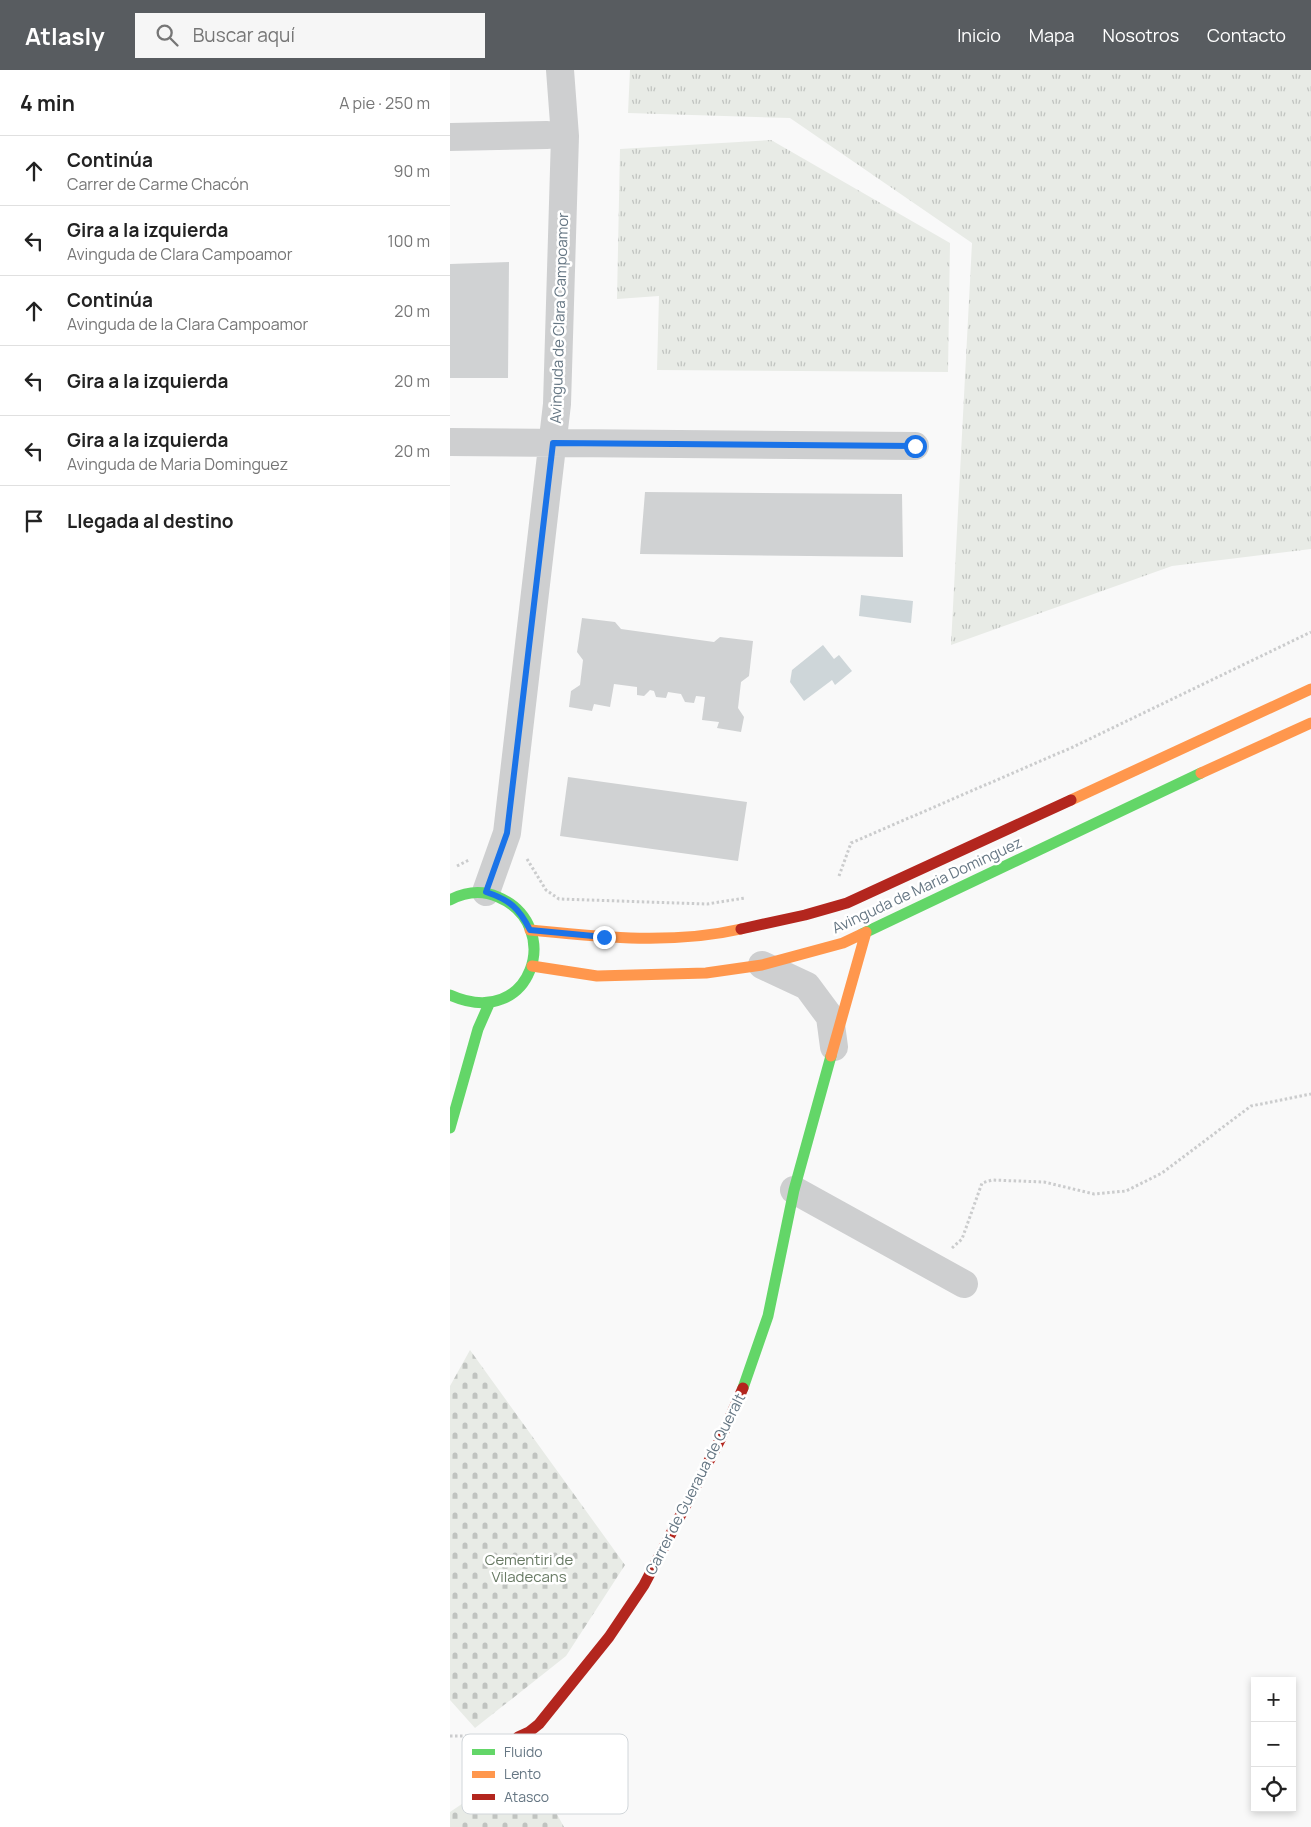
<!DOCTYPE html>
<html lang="es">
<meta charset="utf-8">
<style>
body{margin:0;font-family:Manrope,sans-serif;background:#f6f6f6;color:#222}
.controls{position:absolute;right:15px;bottom:15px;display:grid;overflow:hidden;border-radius:0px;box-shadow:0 2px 8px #0003}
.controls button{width:45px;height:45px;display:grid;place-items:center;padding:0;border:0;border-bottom:1px solid #e0e0e0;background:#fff;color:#222;font:25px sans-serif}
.stop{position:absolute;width:15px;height:15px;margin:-11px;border:4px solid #1a73e8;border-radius:50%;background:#fff}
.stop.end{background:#1a73e8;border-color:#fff;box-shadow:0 1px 5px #0008}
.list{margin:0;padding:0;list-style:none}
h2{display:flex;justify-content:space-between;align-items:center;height:65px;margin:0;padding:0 20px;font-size:21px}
h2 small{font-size:16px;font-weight:400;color:#767676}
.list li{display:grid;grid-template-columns:32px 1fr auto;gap:15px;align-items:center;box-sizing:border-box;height:70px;padding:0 20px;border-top:1px solid #e0e0e0}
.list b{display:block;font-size:19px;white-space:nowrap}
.list p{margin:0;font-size:16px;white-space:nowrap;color:#767676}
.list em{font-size:16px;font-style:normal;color:#767676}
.icon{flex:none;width:28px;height:28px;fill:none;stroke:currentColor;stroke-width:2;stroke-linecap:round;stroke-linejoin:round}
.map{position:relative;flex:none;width:861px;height:1757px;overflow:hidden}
header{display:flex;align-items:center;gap:30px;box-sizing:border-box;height:70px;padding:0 25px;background:#585c60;color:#fff}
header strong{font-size:24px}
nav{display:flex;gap:28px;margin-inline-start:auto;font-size:18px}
.search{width:350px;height:45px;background:#f6f6f6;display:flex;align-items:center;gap:12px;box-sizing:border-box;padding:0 18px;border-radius:0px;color:#767676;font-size:19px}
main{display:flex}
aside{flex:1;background:#fff}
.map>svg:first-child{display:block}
.grass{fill:url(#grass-tufts)}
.cemetery{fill:url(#cemetery-stones)}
.water{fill:#ced6d9}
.building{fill:#d0d2d3}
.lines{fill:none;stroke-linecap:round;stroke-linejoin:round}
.path{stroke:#cbcccd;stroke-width:3;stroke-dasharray:2.5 2.5;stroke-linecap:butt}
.street{stroke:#cecfd0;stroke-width:28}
.fast{stroke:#63d668;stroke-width:11}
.slow{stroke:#ff974d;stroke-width:11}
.jam{stroke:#b3261e;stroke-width:11}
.route{stroke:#1a73e8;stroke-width:6}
.labels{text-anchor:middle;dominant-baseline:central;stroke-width:5;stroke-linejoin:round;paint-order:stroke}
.street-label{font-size:15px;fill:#657683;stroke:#fff}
.park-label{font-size:15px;fill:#687a64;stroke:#fff}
.key{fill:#fff;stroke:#d1d6da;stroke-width:1}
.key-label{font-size:14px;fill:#657683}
</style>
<header>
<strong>Atlasly</strong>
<div class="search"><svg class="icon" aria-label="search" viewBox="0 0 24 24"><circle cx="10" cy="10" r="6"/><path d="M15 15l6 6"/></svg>Buscar aquí</div>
<nav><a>Inicio</a><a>Mapa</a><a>Nosotros</a><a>Contacto</a></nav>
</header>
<main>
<aside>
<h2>4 min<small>A pie · 250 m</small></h2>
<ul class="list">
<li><svg class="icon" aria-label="ahead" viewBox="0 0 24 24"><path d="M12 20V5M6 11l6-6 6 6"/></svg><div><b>Continúa</b><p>Carrer de Carme Chacón</p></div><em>90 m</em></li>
<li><svg class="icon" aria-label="left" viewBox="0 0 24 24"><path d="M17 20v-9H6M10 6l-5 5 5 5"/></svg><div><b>Gira a la izquierda</b><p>Avinguda de Clara Campoamor</p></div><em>100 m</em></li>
<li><svg class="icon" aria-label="ahead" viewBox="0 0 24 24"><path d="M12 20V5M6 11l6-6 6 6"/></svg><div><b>Continúa</b><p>Avinguda de la Clara Campoamor</p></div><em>20 m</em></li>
<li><svg class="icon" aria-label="left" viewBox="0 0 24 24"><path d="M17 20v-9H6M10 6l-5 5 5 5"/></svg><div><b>Gira a la izquierda</b></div><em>20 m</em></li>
<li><svg class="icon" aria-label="left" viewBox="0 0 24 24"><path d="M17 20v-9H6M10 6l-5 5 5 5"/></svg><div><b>Gira a la izquierda</b><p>Avinguda de Maria Dominguez</p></div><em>20 m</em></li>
<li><svg class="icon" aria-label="arrive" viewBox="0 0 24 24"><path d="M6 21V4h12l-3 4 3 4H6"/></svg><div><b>Llegada al destino</b></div></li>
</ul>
</aside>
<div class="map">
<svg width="861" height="1757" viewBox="0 0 861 1757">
<defs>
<pattern id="grass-tufts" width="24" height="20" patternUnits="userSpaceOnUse" patternTransform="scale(1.25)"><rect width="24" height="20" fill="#e8ebe6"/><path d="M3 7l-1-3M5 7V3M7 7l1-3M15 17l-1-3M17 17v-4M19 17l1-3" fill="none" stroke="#c0c3c0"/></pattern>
<pattern id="cemetery-stones" width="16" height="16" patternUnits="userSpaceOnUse" patternTransform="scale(1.25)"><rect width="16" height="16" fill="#e8ebe6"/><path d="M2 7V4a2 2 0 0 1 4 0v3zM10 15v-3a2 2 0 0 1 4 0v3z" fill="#c0c3c0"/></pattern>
</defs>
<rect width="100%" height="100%" fill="#f9f9f9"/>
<path class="grass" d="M180,0h681v479l-139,17 -221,79 21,-402 -182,-125 -162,-5z
M321,70l179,103 -2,129 -291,-2 2,-74 -42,3 3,-150z"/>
<path class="cemetery" d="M20,1280l155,215 -59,91 -91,72 -25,-28v-314z
M77,1690l37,67h-114v-15z"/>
<path class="water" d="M411,525l52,6 -2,22 -52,-7z
M373,575l11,14 5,-4 13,16 -17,14 -3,-5 -28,21 -14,-19 2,-12z"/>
<path class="building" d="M59,192l-1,116h-58v-114z
M195,422l257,2 1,63 -263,-3z
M132,548l33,4 6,7 93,13 6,-5 33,4 -4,35 -8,6 -3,26 6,9 -3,15 -24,-4 2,-6 -17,-2 3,-23 -9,-1 -2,7 -9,-1 -4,-8 -13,-2 -2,6 -10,-1 -2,-6 -4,-1 -6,6 -7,-1v-8l-23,-3 -4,23 -16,-3 -2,7 -23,-4 2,-16 9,-6 3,-25 -6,-8z
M118,707l179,25 -9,59 -178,-25z"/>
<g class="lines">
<path class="path" d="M77,789l19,31 13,9 148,5 38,-6
M7,796l12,-6
M389,806l12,-33 222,-96 238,-115
M502,1178l10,-9 20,-56 10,-3 52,2 50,12 32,-3 36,-18 89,-67 60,-12
M0,1666h42"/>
<path class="street" d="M0,67l97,-2
M0,372l465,4
M36,822l21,-59 50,-429 8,-268 -5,-66
M312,895l45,21 23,31 4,30
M344,1120l170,94"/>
<path class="fast" d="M0,830c15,-8 32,-10 48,-3 67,28 34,135 -48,98
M412,864l339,-161
M0,1058l28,-99 11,-25
M293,1318l25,-72 26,-126 37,-134"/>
<path class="slow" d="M751,703l110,-50
M621,730l240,-111
M80,860c70,7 141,15 211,-1
M82,896l65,10 109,-3 56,-8 81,-22 19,-9
M381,986l35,-124"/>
<path class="jam" d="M291,859l64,-14 42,-12 224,-103
M68,1667l11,-5 10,-8 70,-87 35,-52 77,-147 22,-50"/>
</g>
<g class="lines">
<path class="route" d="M154,867l-74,-7c-11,-22 -20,-30 -44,-38l21,-59 46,-390 362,3"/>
</g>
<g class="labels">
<g class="street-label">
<text transform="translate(109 248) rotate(-88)">Avinguda de Clara Campoamor</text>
<text transform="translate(477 815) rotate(-25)">Avinguda de Maria Dominguez</text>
<text transform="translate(245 1414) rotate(-63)">Carrer de Gueraua de Queralt</text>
</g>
<g class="park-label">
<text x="79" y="1489">Cementiri de<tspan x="79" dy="17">Viladecans</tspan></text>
</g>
</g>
<rect x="12" y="1664" width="166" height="80" rx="8" class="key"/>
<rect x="22" y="1679" width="23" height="6" fill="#63d668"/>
<rect x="22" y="1701" width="23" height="7" fill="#ff974d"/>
<rect x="22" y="1724" width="23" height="6" fill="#b3261e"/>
<g class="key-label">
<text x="54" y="1687">Fluido</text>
<text x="54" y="1709">Lento</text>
<text x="54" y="1732">Atasco</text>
</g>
</svg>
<div class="controls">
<button>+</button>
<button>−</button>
<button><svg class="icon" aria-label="locate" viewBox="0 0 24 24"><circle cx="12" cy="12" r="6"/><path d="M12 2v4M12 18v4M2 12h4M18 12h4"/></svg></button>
</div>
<div class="stop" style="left:465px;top:376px"></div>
<div class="stop end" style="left:154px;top:867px"></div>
</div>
</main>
